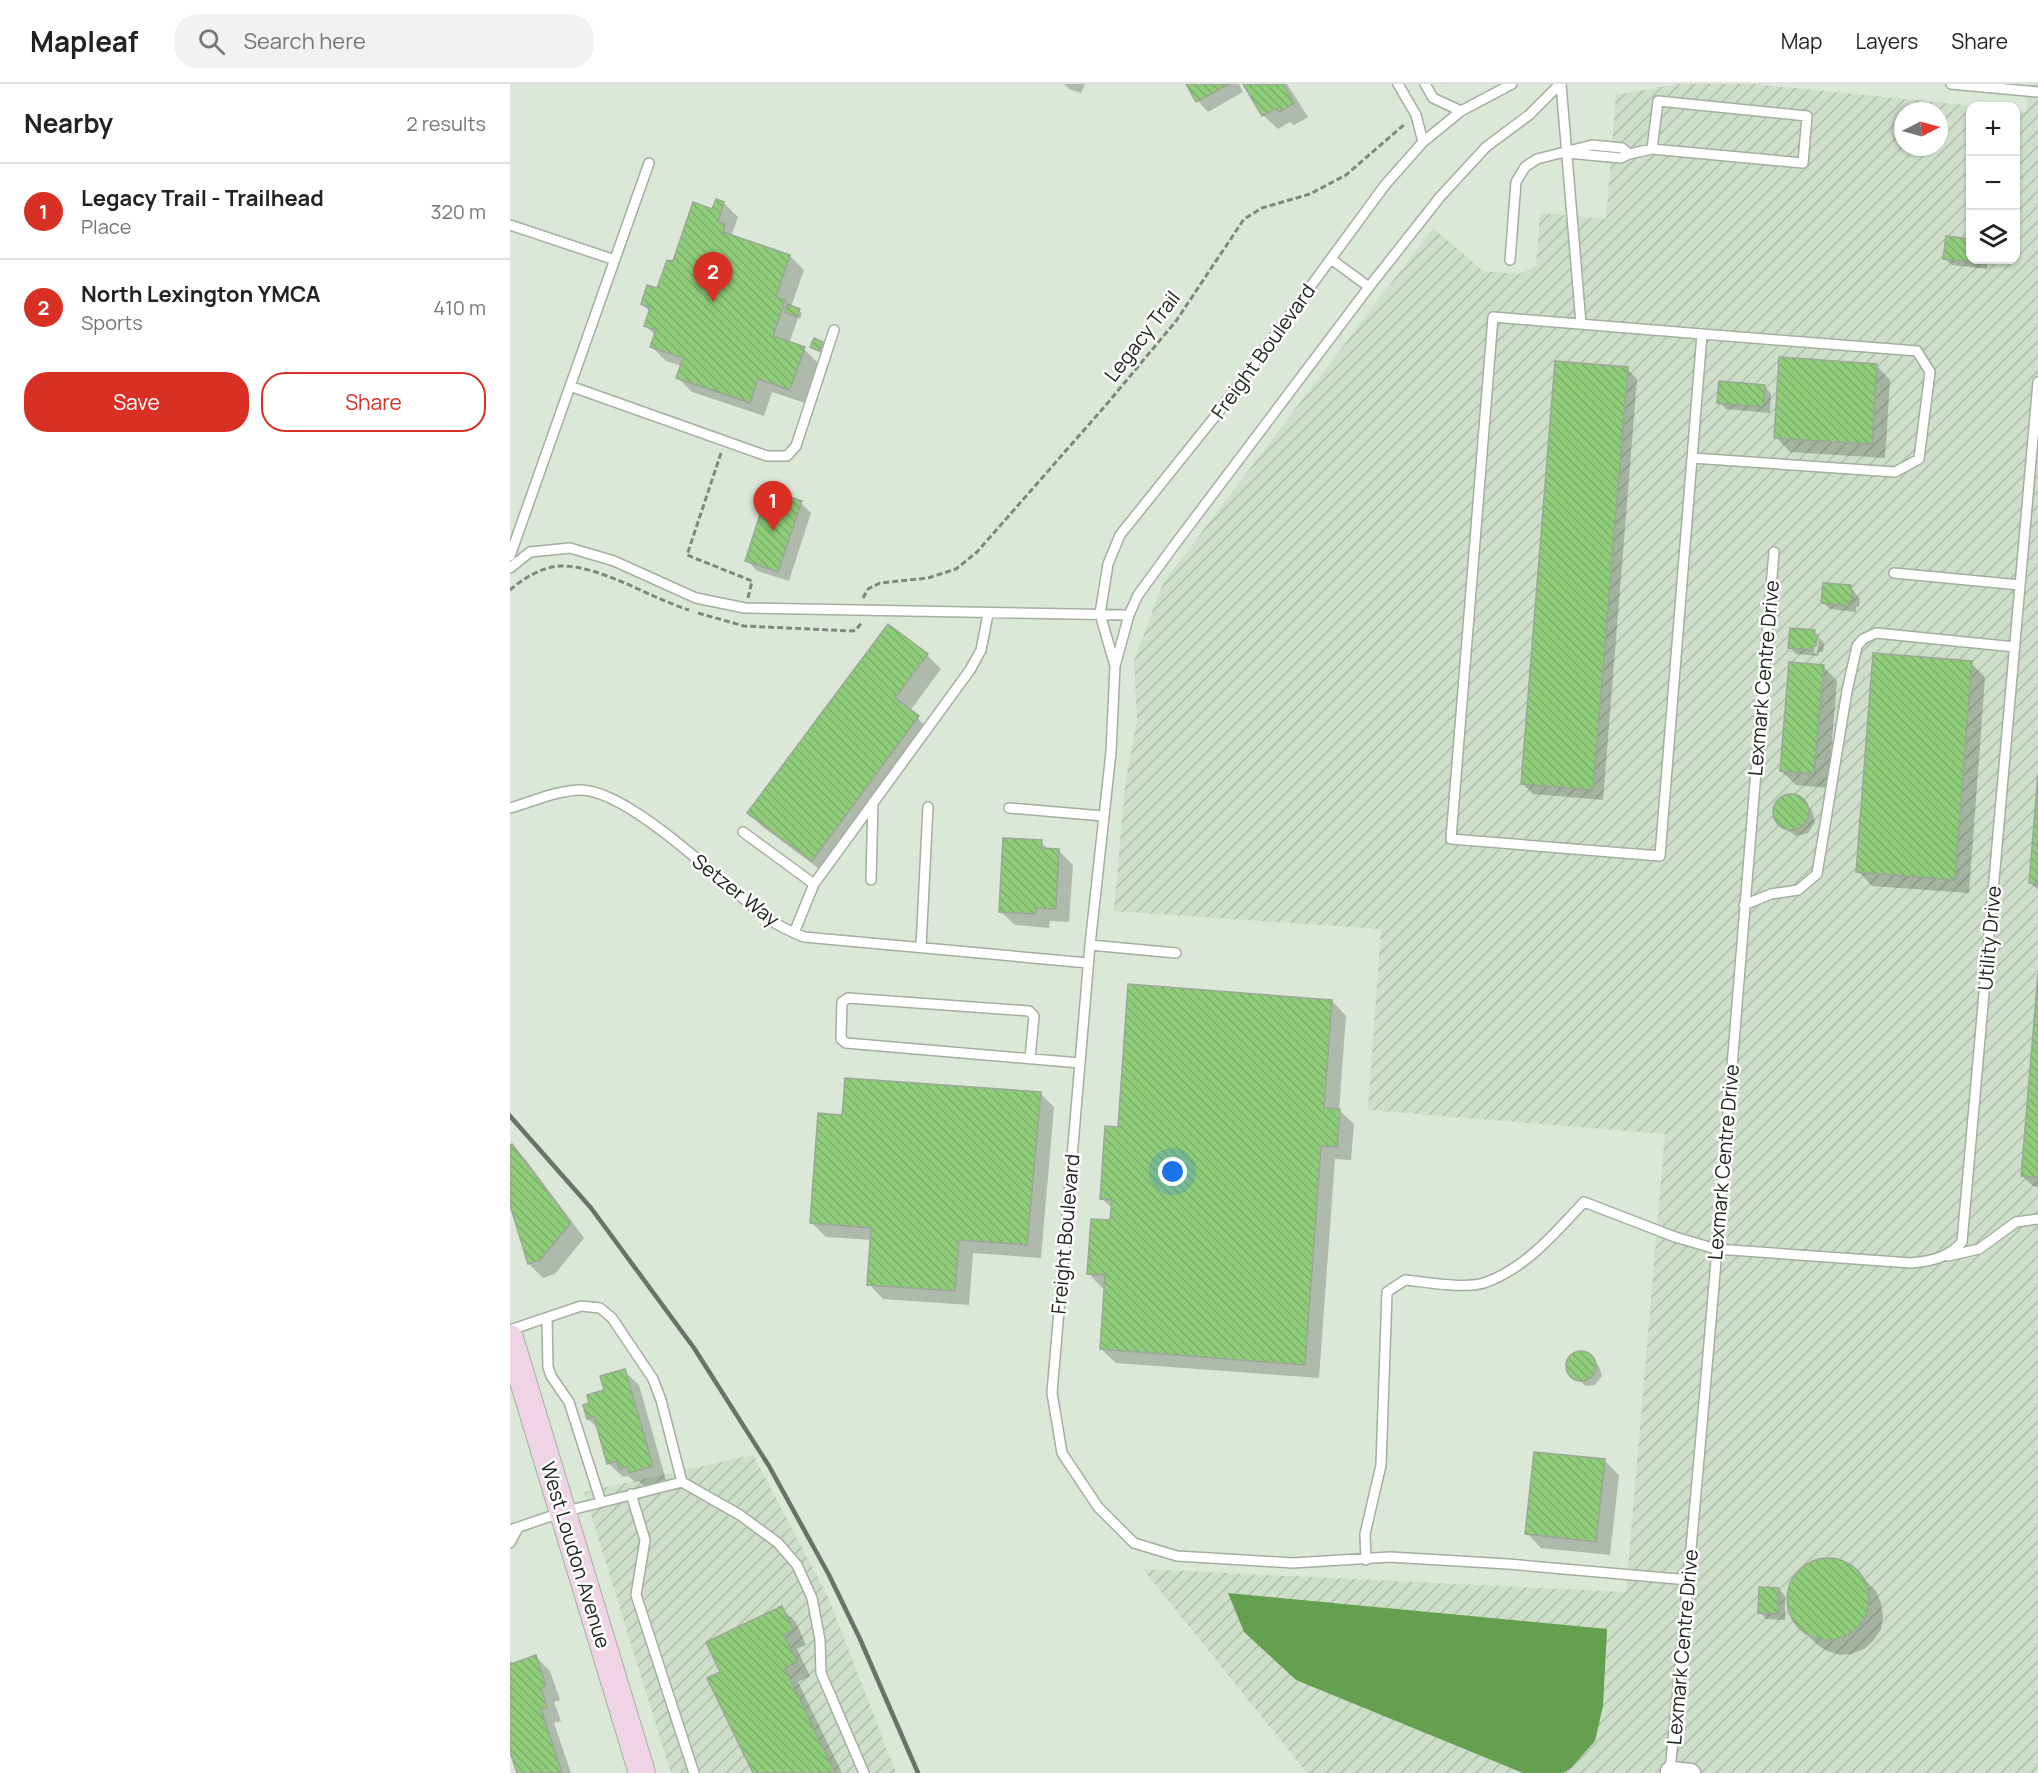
<!DOCTYPE html>
<html lang="en">
<head>
<meta charset="utf-8">
<style>
	body { margin:0; font-family:Manrope,sans-serif; background:#f2f2f2; color:#222 }
	.controls { position:absolute; right:18px; top:18px; display:grid; overflow:hidden; border-radius:12px; box-shadow:0 2px 4px #0004 }
	.controls button { width:54px; height:54px; display:grid; place-items:center; padding:0; border:0; border-bottom:2px solid #e0e0e0; background:#fff; color:#222; font:30px sans-serif }
	.compass { position:absolute; left:1384px; top:18px; width:54px; height:54px; border-radius:50%; background:#fff; box-shadow:0 2px 4px #0004; rotate:84deg }
	.you { position:absolute; left:663px; top:1088px; width:21px; height:21px; margin:-15px; border:4px solid #fff; border-radius:50%; background:#1a73e8; box-shadow:0 0 0 9px #1a73e833 }
	.badge { display:grid; place-items:center; width:39px; height:39px; border-radius:50%; background:#d93025; color:#fff; font-size:20px; font-weight:700 }
	.pin { position:absolute; translate:-50% -50px; filter:drop-shadow(0 2px 3px #0008) }
	.pin::after { content:''; position:absolute; top:32px; width:21px; height:18px; background:inherit; clip-path:polygon(0 0,100% 0,50% 100%) }
	.list { margin:0; padding:0; list-style:none }
	h2 { display:flex; justify-content:space-between; align-items:center; height:78px; margin:0; padding:0 24px; font-size:26px }
	h2 small { font-size:20px; font-weight:400; color:#767676 }
	.list li { display:grid; grid-template-columns:39px 1fr auto; gap:18px; align-items:center; box-sizing:border-box; height:96px; padding:0 24px; border-top:2px solid #e0e0e0 }
	.list b { display:block; font-size:22px; white-space:nowrap }
	.list p { margin:0; font-size:20px; white-space:nowrap; color:#767676 }
	.list em { font-size:20px; font-style:normal; color:#767676 }
	.actions { display:flex; gap:12px; padding:18px 24px }
	.actions a { flex:1; padding:14px 0; border:2px solid #d93025; border-radius:24px; text-align:center; font-size:21px; color:#d93025 }
	.actions .main { background:#d93025; color:#fff }
	.icon { flex:none; width:33px; height:33px; fill:none; stroke:currentColor; stroke-width:2; stroke-linecap:round; stroke-linejoin:round }
	.map { position:relative; flex:none; width:1528px; height:1689px; overflow:hidden }
	header { display:flex; align-items:center; gap:36px; box-sizing:border-box; height:84px; padding:0 30px; background:#fff; border-bottom:2px solid #e0e0e0 }
	header strong { font-size:28px }
	nav { display:flex; gap:33px; margin-inline-start:auto; font-size:21px }
	.search { width:420px; height:54px; background:#f2f2f2; display:flex; align-items:center; gap:15px; box-sizing:border-box; padding:0 21px; border-radius:24px; color:#767676; font-size:22px }
	main { display:flex }
	aside { flex:1; background:#fff }
	.map>svg:first-child { display:block }
	.industrial { fill:url(#industrial-furrows); fill-rule:evenodd }
	.water { fill:#64a050 }
	.shadow { fill:#0003; fill-rule:evenodd }
	.building { fill:url(#building-back-hatch); stroke:#9ba797; stroke-width:1.5 }
	.lines { fill:none; stroke-linecap:round; stroke-linejoin:round }
	.lane-casing { stroke:#a3af9f; stroke-width:12 }
	.street-casing { stroke:#a3af9f; stroke-width:21 }
	.secondary-casing { stroke:#a3af9f; stroke-width:28 }
	.path { stroke:#7f887d; stroke-width:3; stroke-dasharray:6 3; stroke-linecap:butt }
	.lane { stroke:#fff; stroke-width:9 }
	.street { stroke:#fff; stroke-width:18 }
	.secondary { stroke:#efd4e5; stroke-width:26 }
	.rail { stroke:#6b7369; stroke-width:4.5 }
	.labels { text-anchor:middle; dominant-baseline:central; stroke-width:5; stroke-linejoin:round; paint-order:stroke }
	.street-label { font-size:20px; fill:#20251f; stroke:#fff }
</style>
</head>
<body>
<header>
<strong>Mapleaf</strong>
<div class="search"><svg class="icon" aria-label="search" viewBox="0 0 24 24"><circle cx="10" cy="10" r="6"/><path d="M15 15l6 6"/></svg>Search here</div>
<nav><a>Map</a><a>Layers</a><a>Share</a></nav>
</header>
<main>
<aside>
<h2>Nearby<small>2 results</small></h2>
<ul class="list">
<li><span class="badge">1</span><div><b>Legacy Trail - Trailhead</b><p>Place</p></div><em>320 m</em></li>
<li><span class="badge">2</span><div><b>North Lexington YMCA</b><p>Sports</p></div><em>410 m</em></li>
</ul>
<div class="actions"><a class="main">Save</a><a>Share</a></div>
</aside>
<div class="map">
<svg width="1528" height="1689" viewBox="0 0 1528 1689">
	<defs>
		<pattern id="industrial-furrows" width="10" height="10" patternUnits="userSpaceOnUse" patternTransform="scale(1.5)"><rect width="10" height="10" fill="#cddfc8"/><path d="M-1 1l2-2M0 10L10 0M9 11l2-2" fill="none" stroke="#b0bfab"/></pattern>
		<pattern id="building-back-hatch" width="6" height="6" patternUnits="userSpaceOnUse" patternTransform="scale(1.5)"><rect width="6" height="6" fill="#90cd7b"/><path d="M-1 5l2 2M0 0l6 6M5-1l2 2" fill="none" stroke="#7cb06a"/></pattern>
	</defs>
	<rect width="100%" height="100%" fill="#dbe8d7"/>
	<path class="industrial" d="M1168,0H1243L1465,22H1460V176H1506V27L1516,28L1519,0H1528V1689H797L633,1485L1116,1508L1155,1050L858,1026L871,845L604,827L615,702L627,635L624,577L653,499L923,144L973,187L1009,190L1026,182L1030,129L1096,135L1106,11ZM1393,27H1429V63H1393Z
		M243,1371L319,1515L386,1689H161L74,1408Z"/>
	<path class="water" d="M718,1509L1097,1545L1093,1622L1085,1657L1061,1684L1053,1689H1013L786,1596L734,1548Z"/>
	<path class="shadow" d="M554,0H575L571,9L559,5Z
		M678,0H729L733,8L698,28L688,17Z
		M734,0H777L798,33L784,41L780,38L768,45L753,31Z
		M214,119L228,133L222,150L226,154L280,172L294,186L281,223L292,229L290,235L288,234L279,260L294,265L308,279L295,319L262,308L254,332L182,308L168,294L172,282L156,277L142,263L146,252L136,242L140,228L132,220L148,206L164,179L203,127Z
		M1437,154L1460,156V176H1478L1477,185L1442,181L1435,175Z
		M312,259L315,262L312,269L302,263Z
		M1366,281L1380,296L1375,374L1280,368L1266,353Z
		M1117,285L1127,295L1093,716L1023,710L1012,699Z
		M1255,303L1261,310L1260,329L1216,325L1209,318Z
		M291,419L301,429L279,497L247,487L237,476Z
		M1340,503L1350,515L1349,523H1346V528L1320,525L1313,518Z
		M1304,548L1314,559L1313,568H1309L1308,572L1286,570L1279,563ZM1306,551L1309,554L1307,570H1304Z
		M417,571L431,585L400,627L422,648L316,790L253,743L239,729Z
		M1461,579L1475,593L1459,809L1362,802L1348,787Z
		M1313,582L1327,597L1318,704L1286,701L1271,687Z
		M1528,707V806L1520,798Z
		M1283,711L1302,726L1305,738L1298,749L1286,752L1267,738L1264,725L1271,714Z
		M531,758L539,766L549,767L563,781L559,838L540,837L539,844L505,841L490,827Z
		M1528,908V1103L1523,1102L1512,1092Z
		M822,917L836,932L829,1026L844,1040L841,1076L825,1075L809,1294L606,1279L591,1265L596,1204H592L578,1189L602,1138L603,1125L591,1114L609,1044Z
		M530,1009L544,1023L531,1174L463,1169L459,1221L373,1215L359,1200L362,1156L316,1153L302,1139L334,1033Z
		M0,1062H2L16,1076L74,1154L45,1190L33,1194L19,1180L0,1116Z
		M1068,1269H1075L1089,1282L1092,1292L1085,1301L1076,1302L1060,1289L1058,1280L1063,1272Z
		M114,1287L129,1301L156,1396L134,1402L129,1397L125,1398L118,1392L113,1393L98,1379L89,1345L78,1335L81,1320Z
		M1095,1377L1109,1391L1100,1471L1031,1464L1017,1449Z
		M1315,1475L1328,1477L1341,1482L1366,1507L1371,1519L1373,1532L1371,1545L1364,1556L1354,1565L1342,1570L1330,1571L1317,1567L1306,1560L1283,1535L1279,1523V1510L1283,1497L1291,1486L1302,1479Z
		M1269,1505L1275,1512V1536L1256,1535L1250,1528Z
		M271,1524L286,1538L296,1561L287,1565L300,1592L288,1598L332,1689H245L212,1589Z
		M26,1573L40,1587L50,1616L44,1618L51,1637L44,1639L61,1689H9L0,1663V1577L4,1581Z"/>
	<path class="building" d="M676,0H719L686,18Z
		M733,0H773L784,19L769,28L766,24L752,32Z
		M206,115L214,118L208,138L215,140L213,148L280,171L266,213L275,216L263,252L295,263L280,306L248,295L240,319L166,294L173,274L140,263L146,246L134,242L140,224L131,220L137,201L147,204L157,176L163,177L183,118L202,125Z
		M1436,152L1460,155V176H1471V179L1433,175Z
		M277,220L290,225L287,233L275,228Z
		M304,254L313,258L309,267L300,263Z
		M1269,273L1367,280L1362,360L1264,354Z
		M1045,277L1118,283L1083,706L1011,700Z
		M1209,297L1255,301L1253,323L1207,319Z
		M258,406L292,417L268,488L235,477Z
		M1313,499L1341,501V506L1343,507L1342,517H1340L1339,522L1311,519Z
		M378,540L418,570L385,614L409,632L302,777L237,729Z
		M1280,544L1305,546L1304,551H1308L1306,562H1302V566L1278,564Z
		M1363,569L1462,577L1445,796L1346,788Z
		M1279,578L1314,581L1304,690L1270,687Z
		M1528,690V800L1519,799Z
		M1263 728a18 18 0 1 1 36 0a18 18 0 1 1-36 0Z
		M493,754L532,756L531,764L549,765L546,825L526,824V830L489,828Z
		M1528,890V1094L1511,1092Z
		M618,900L822,916L814,1024L830,1025L827,1063L811,1062L795,1281L590,1265L595,1191L577,1190L581,1135L600,1136L602,1116L590,1115L595,1042L608,1043Z
		M335,994L531,1008L517,1161L449,1156L445,1207L357,1201L361,1144L300,1139L308,1029L332,1031Z
		M2,1060L61,1139L30,1176L18,1180L0,1121V1061Z
		M1056 1282a15 15 0 1 1 30 0a15 15 0 1 1-30 0Z
		M115,1285L143,1382L119,1389L117,1382L109,1385L107,1377L97,1380L84,1333L77,1335L73,1321L79,1319L77,1311L94,1306L90,1292Z
		M1024,1368L1095,1375L1086,1458L1015,1450Z
		M1277 1515a41 41 0 1 1 82 0a41 41 0 1 1-82 0Z
		M1249,1503L1269,1504L1268,1530L1248,1529Z
		M272,1522L283,1546L274,1551L287,1578L275,1584L325,1689H243L197,1594L210,1588L196,1558Z
		M26,1571L36,1602L31,1604L37,1623L31,1625L52,1689H7L0,1668V1578L1,1580Z"/>
	<g class="lines">
		<g class="lane-casing">
			<path id="lane" d="M888,0L906,31L913,58
				M915,0L923,14L951,27
				M1050,0L1019,31L976,63L930,113L859,203L666,459L628,511L619,531L605,582L601,668L580,861L542,1309L552,1369L588,1423L624,1459L667,1472L783,1479L880,1473L998,1480L1179,1496
				M1051,0L1071,240
				M1441,0L1528,8
				M1119,70L1142,65L1293,79L1297,32L1148,17L1142,65
				M0,141L105,176
				M821,175L859,203
				M1000,176L1006,98L1015,83L1027,75L1082,61L1112,64L1119,70L1111,74L1057,69
				M983,233L1192,250L1150,772L941,755Z
				M60,302L257,372H277L286,362L324,246
				M1182,374L1385,388L1409,375L1420,288L1407,267L1192,250
				M0,472L139,79
				M0,484L20,468L60,464L104,477L186,514L235,524L619,531
				M1384,489L1510,501
				M605,582L590,530L598,480L610,451L707,330L875,101L913,58L951,27L1002,0
				M0,724C22,718 47,706 71,706C121,707 215,802 257,834C268,842 282,848 294,853L578,879
				M499,724L593,732
				M233,748L304,800
				M361,796L363,718
				M1234,821L1261,810L1288,806L1307,790L1337,607L1347,562L1353,555L1366,549L1505,563
				M284,849L304,800L460,586L471,566L478,530
				M580,861L666,869
				M411,863L418,723
				M520,975L524,932L519,927L338,914L332,918L331,955L336,959L570,979
				M1438,1172L1469,1165L1506,1138L1528,1135
				M37,1234L38,1283L41,1292L59,1318L91,1418
				M0,1246L71,1222L90,1224L102,1234L143,1295L151,1316L172,1398
				M121,1410L135,1456L126,1511L184,1689
				M0,1446L53,1428L172,1398L230,1431L268,1459L287,1481L302,1514L310,1556L311,1589L354,1689
				M0,1459L8,1444
				M856,1476L855,1450L871,1381L877,1208L895,1196C917,1198 953,1205 974,1199C1015,1185 1045,1149 1074,1118L1165,1153L1206,1165L1401,1179C1421,1177 1438,1174 1452,1158L1528,298
				M1160,1687C1200,1281 1230,874 1264,468"/>
		</g>
		<g class="street-casing">
			<path id="street" d="M1160,1689V1687L1181,1689"/>
		</g>
		<g class="secondary-casing">
			<path id="secondary" d="M0,1254L132,1689"/>
		</g>
		<path class="path" d="M211,369L177,471L242,497L238,514
			M0,506C14,494 32,483 50,482C90,481 140,514 179,526
			M353,514L358,505L370,499L418,494L446,485L467,468L596,321L666,237L734,135L752,124L800,110L836,91L896,39
			M188,529L234,542L342,547L346,546L352,538"/>
		<use href="#lane" class="lane"/>
		<use href="#street" class="street"/>
		<use href="#secondary" class="secondary"/>
		<path class="rail" d="M0,1032L81,1124L184,1264L259,1382L319,1491L350,1555L408,1689"/>
	</g>
	<g class="labels">
		<g class="street-label">
			<text transform="translate(632 252) rotate(-52)">Legacy Trail</text>
			<text transform="translate(753 267) rotate(-54)">Freight Boulevard</text>
			<text transform="translate(1253 594) rotate(-85)">Lexmark Centre Drive</text>
			<text transform="translate(226 806) rotate(38)">Setzer Way</text>
			<text transform="translate(1479 854) rotate(-85)">Utility Drive</text>
			<text transform="translate(1213 1078) rotate(-85)">Lexmark Centre Drive</text>
			<text transform="translate(555 1150) rotate(-85)">Freight Boulevard</text>
			<text transform="translate(66 1471) rotate(73)">West Loudon Avenue</text>
			<text transform="translate(1172 1563) rotate(-85)">Lexmark Centre Drive</text>
		</g>
	</g>
</svg>
<div class="controls">
<button>+</button>
<button>−</button>
<button><svg class="icon" aria-label="layers" viewBox="0 0 24 24"><path d="M12 4l9 5-9 5-9-5zM3 14l9 5 9-5"/></svg></button>
</div>
<svg class="compass" viewBox="-18 -18 36 36"><path d="M0-13l5 13h-10z" fill="#e53935"/><path d="M0 13l5-13h-10z" fill="#767676"/></svg>
<div class="you"></div>
<div class="pin badge" style="left:263px;top:447px">1</div>
<div class="pin badge" style="left:203px;top:218px">2</div>
</div>
</main>
</body>
</html>
